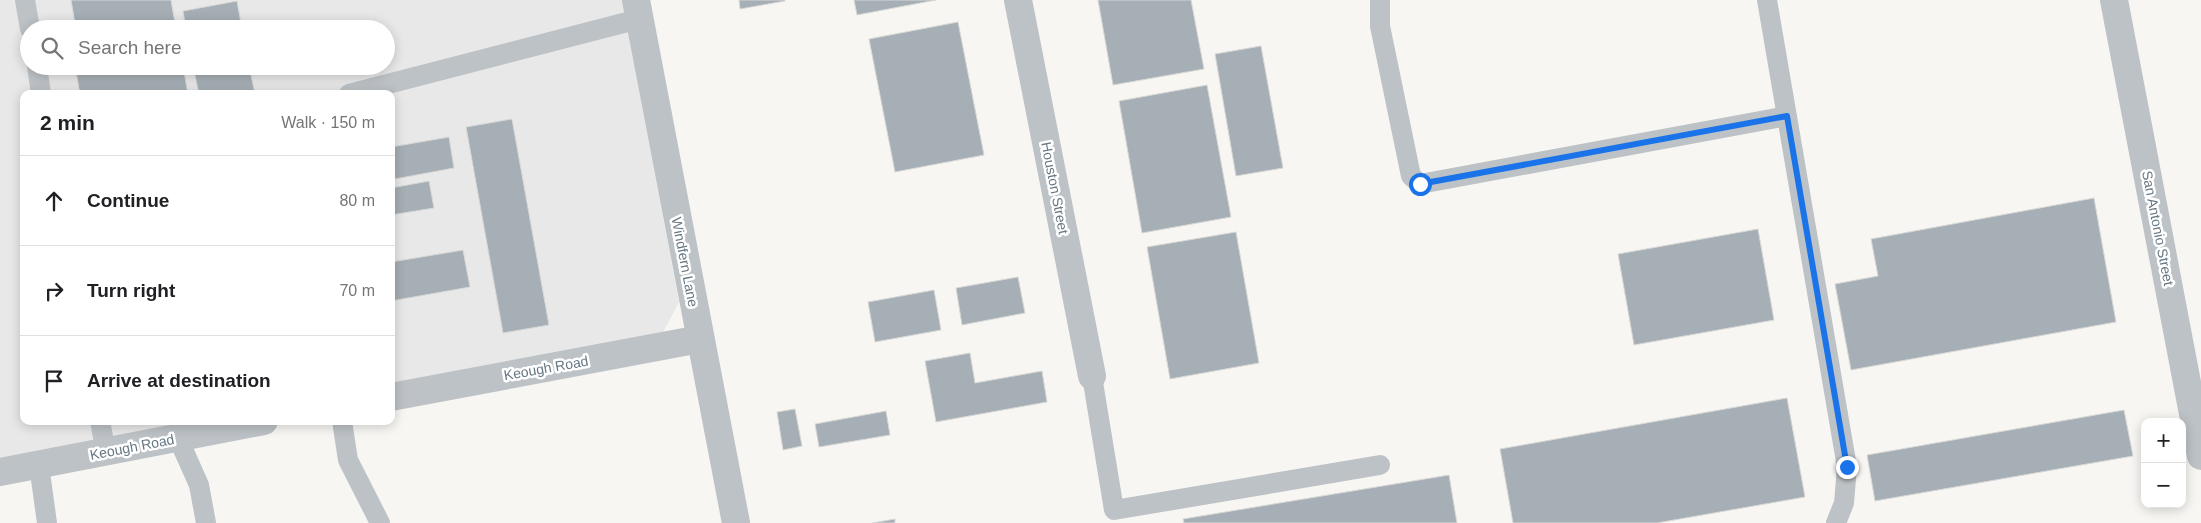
<!DOCTYPE html>
<html lang="en">
<head>
<meta charset="utf-8">
<style>
	body { margin:0; font-family:Helvetica,sans-serif; background:#f2f2f2; color:#202124 }
	.controls { position:absolute; right:15px; bottom:15px; display:grid; overflow:hidden; border-radius:10px; box-shadow:0 2px 12px #0003 }
	.controls button { width:45px; height:45px; display:grid; place-items:center; padding:0; border:0; border-bottom:1px solid #e0e0e0; background:#fff; color:#202124; font:25px sans-serif }
	.stop { position:absolute; width:15px; height:15px; margin:-11px; border:4px solid #1a73e8; border-radius:50%; background:#fff }
	.stop.end { background:#1a73e8; border-color:#fff; box-shadow:0 1px 5px #0008 }
	.list { margin:0; padding:0; list-style:none }
	h2 { display:flex; justify-content:space-between; align-items:center; height:65px; margin:0; padding:0 20px; font-size:21px }
	h2 small { font-size:16px; font-weight:400; color:#757577 }
	.list li { display:grid; grid-template-columns:32px 1fr auto; gap:15px; align-items:center; box-sizing:border-box; height:90px; padding:0 20px; border-top:1px solid #e0e0e0 }
	.list b { display:block; font-size:19px; white-space:nowrap }
	.list em { font-size:16px; font-style:normal; color:#757577 }
	.icon { flex:none; width:28px; height:28px; fill:none; stroke:currentColor; stroke-width:2; stroke-linecap:round; stroke-linejoin:round }
	.map { position:relative; flex:none; width:2201px; height:523px; overflow:hidden }
	.search { position:absolute; background:#fff; box-shadow:0 2px 12px #0003; left:20px; top:20px; width:375px; height:55px; display:flex; align-items:center; gap:12px; box-sizing:border-box; padding:0 18px; border-radius:28px; color:#757577; font-size:19px }
	.panel { position:absolute; background:#fff; box-shadow:0 2px 12px #0003; left:20px; top:90px; width:375px; height:335px; border-radius:10px }
	.map>svg:first-child { display:block }
	.built { fill:#e7e8e7; fill-rule:evenodd }
	.building { fill:#a6afb5; stroke:#d8d8d6 }
	.lines { fill:none; stroke-linecap:round; stroke-linejoin:round }
	.service { stroke:#bdc2c6; stroke-width:20 }
	.minor { stroke:#bdc2c6; stroke-width:28 }
	.tertiary { stroke:#bdc2c6; stroke-width:28 }
	.route { stroke:#1a73e8; stroke-width:6 }
	.labels { text-anchor:middle; dominant-baseline:central; stroke-width:5; stroke-linejoin:round; paint-order:stroke }
	.street-label { font-size:14px; fill:#667784; stroke:#fff }
</style>
</head>
<body>
<div class="map">
<svg width="2201" height="523" viewBox="0 0 2201 523">
	<rect width="100%" height="100%" fill="#f7f6f3"/>
	<path class="built" d="M0,0H622L679,302L660,338L391,387V94H24V421H203L0,458ZM29,29H386V66H29Z"/>
	<path class="building" d="M71,0H171L176,29H76Z
		M739,0H785V1L740,9Z
		M854,0H936L857,15Z
		M1098,0H1191L1204,69L1113,85Z
		M237,1L242,29H186L183,11Z
		M958,22L984,155L895,172L869,39Z
		M1261,46L1283,168L1236,176L1215,54Z
		M75,66H183L188,94H80Z
		M193,66H249L255,94H199Z
		M1207,85L1231,217L1142,233L1119,101Z
		M512,119L549,325L503,333L466,127Z
		M449,137L454,168L395,179L391,147Z
		M429,181L434,208L391,215V188Z
		M2094,198L2116,322L1851,370L1835,284L1878,276L1871,239Z
		M1758,229L1774,320L1634,345L1618,254Z
		M1236,232L1259,363L1170,379L1147,247Z
		M463,250L470,287L391,301V262Z
		M1018,277L1025,313L962,325L956,288Z
		M934,290L941,330L875,342L868,302Z
		M970,353L975,383L1042,371L1047,402L936,422L925,361Z
		M1787,398L1805,497L1657,523H1513L1500,449Z
		M795,409L802,446L783,450L777,412Z
		M2124,410L2133,456L1875,501L1867,455Z
		M886,411L890,435L819,447L815,424Z
		M1449,475L1457,523H1184L1183,519Z
		M895,519V523H872Z"/>
	<g class="lines">
		<path class="service" d="M25,0L30,29
			M1380,0V26L1411,176L1420,184L1787,116
			M1767,0L1847,467L1844,503L1836,523
			M37,66L41,94
			M349,94L639,19
			M1092,376L1114,510L1380,465
			M100,421L106,452
			M342,421L348,460L380,523
			M178,438L199,485L206,523
			M39,465L47,523"/>
		<path class="minor" d="M1018,0L1092,376
			M2114,0L2201,456
			M391,397L700,339
			M0,472L264,421"/>
		<path class="tertiary" d="M636,0L736,523"/>
	</g>
	<g class="lines">
		<path class="route" d="M1420,184L1787,116L1847,467"/>
	</g>
	<g class="labels">
		<g class="street-label">
			<text transform="translate(1055 188) rotate(79)">Houston Street</text>
			<text transform="translate(2158 228) rotate(79)">San Antonio Street</text>
			<text transform="translate(685 262) rotate(79)">Windfern Lane</text>
			<text transform="translate(546 368) rotate(-10)">Keough Road</text>
			<text transform="translate(132 447) rotate(-11)">Keough Road</text>
		</g>
	</g>
</svg>
<div class="controls">
<button>+</button>
<button>−</button>
</div>
<div class="stop" style="left:1420px;top:184px"></div>
<div class="stop end" style="left:1847px;top:467px"></div>
<div class="search"><svg class="icon" aria-label="search" viewBox="0 0 24 24"><circle cx="10" cy="10" r="6"/><path d="M15 15l6 6"/></svg>Search here</div>
<section class="panel">
<h2>2 min<small>Walk · 150 m</small></h2>
<ul class="list">
<li><svg class="icon" aria-label="ahead" viewBox="0 0 24 24"><path d="M12 20V5M6 11l6-6 6 6"/></svg><div><b>Continue</b></div><em>80 m</em></li>
<li><svg class="icon" aria-label="right" viewBox="0 0 24 24"><path d="M7 20v-9h11M14 6l5 5-5 5"/></svg><div><b>Turn right</b></div><em>70 m</em></li>
<li><svg class="icon" aria-label="arrive" viewBox="0 0 24 24"><path d="M6 21V4h12l-3 4 3 4H6"/></svg><div><b>Arrive at destination</b></div></li>
</ul>
</section>
</div>
</body>
</html>
